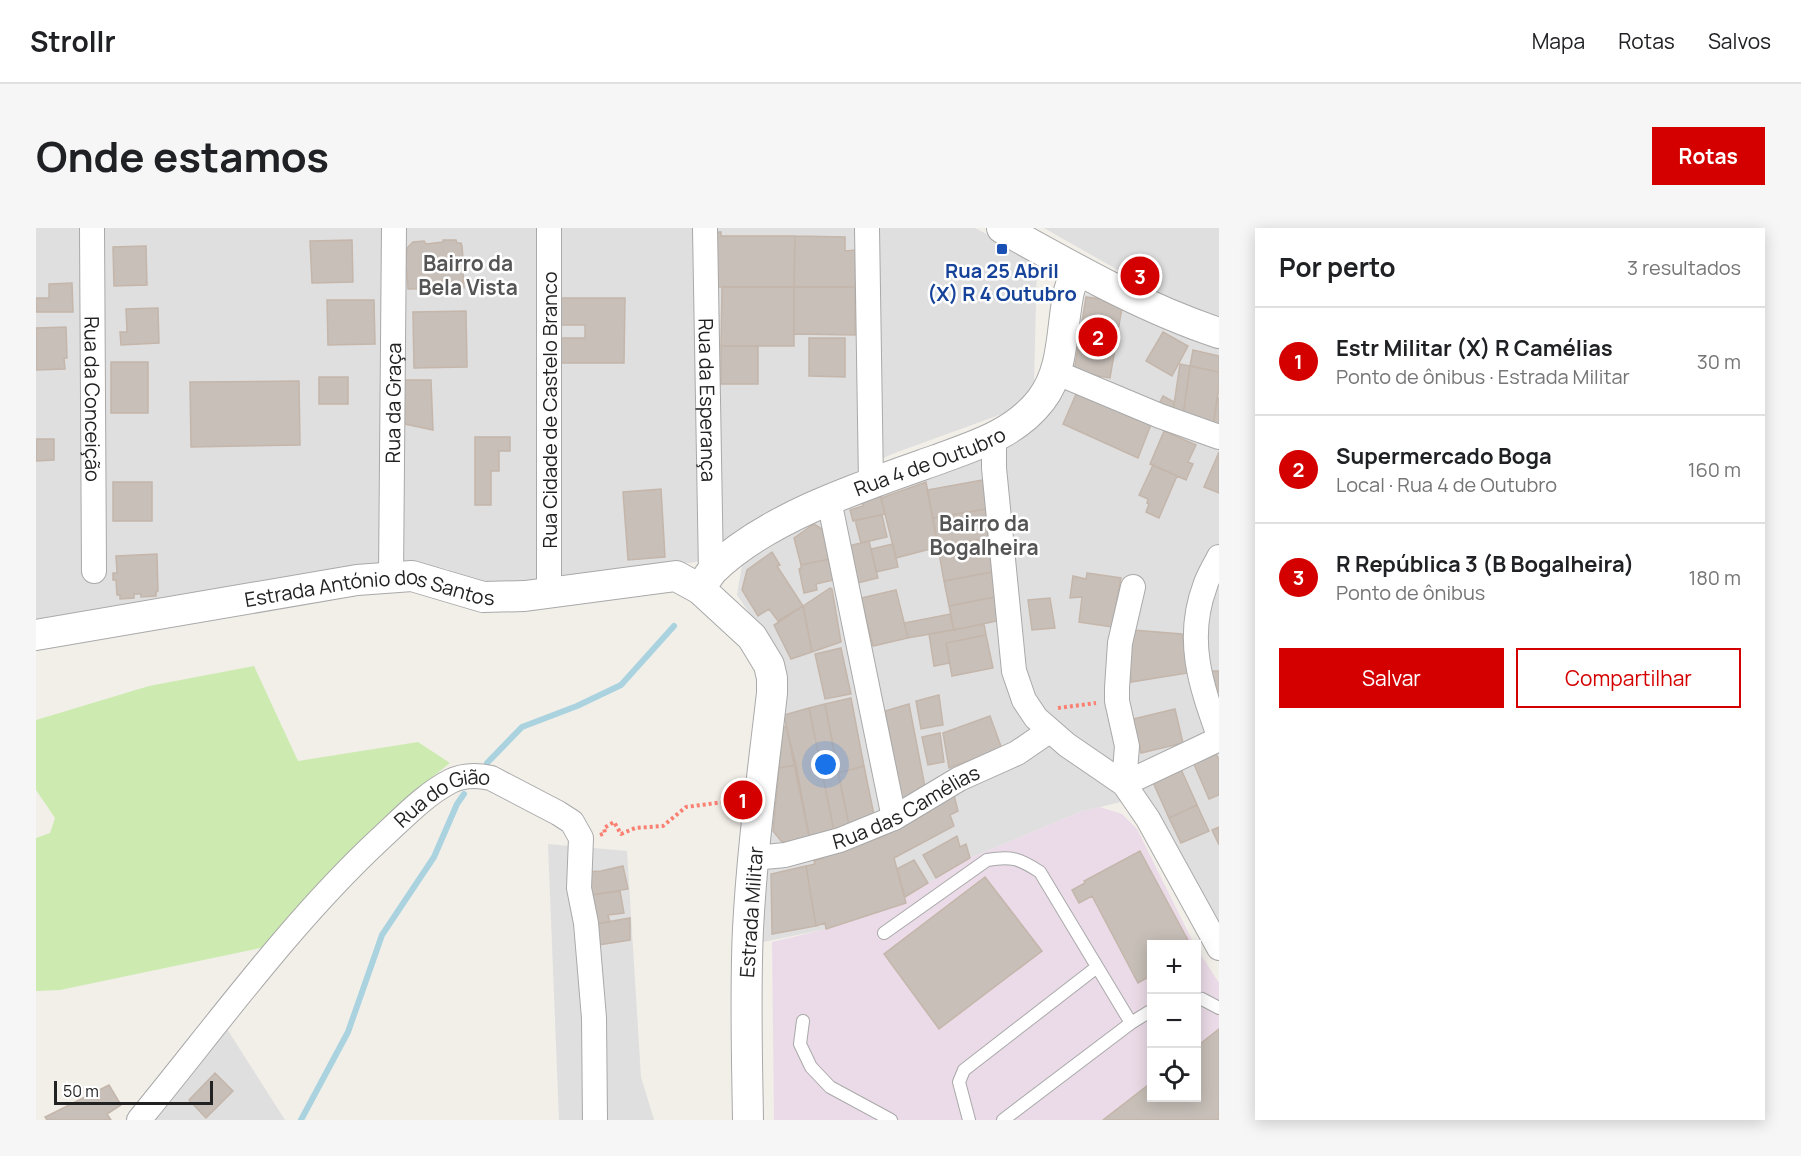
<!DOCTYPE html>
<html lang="pt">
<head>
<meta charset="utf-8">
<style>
	body { margin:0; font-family:Manrope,sans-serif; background:#f6f6f6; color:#202124 }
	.controls { position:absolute; right:18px; bottom:18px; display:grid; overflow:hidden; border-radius:0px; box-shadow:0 3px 15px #0003 }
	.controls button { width:54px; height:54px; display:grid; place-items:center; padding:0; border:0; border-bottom:2px solid #e0e0e0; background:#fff; color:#202124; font:30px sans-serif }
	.scale { position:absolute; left:18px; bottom:15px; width:159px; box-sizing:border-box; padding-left:6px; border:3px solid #222; border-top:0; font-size:16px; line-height:21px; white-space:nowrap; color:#222; -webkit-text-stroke:4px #fff; paint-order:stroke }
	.you { position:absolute; left:790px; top:537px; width:21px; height:21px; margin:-15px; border:4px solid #fff; border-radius:50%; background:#1a73e8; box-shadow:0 0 0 9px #1a73e833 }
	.badge { display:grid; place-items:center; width:39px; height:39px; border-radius:50%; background:#d40000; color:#fff; font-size:20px; font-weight:700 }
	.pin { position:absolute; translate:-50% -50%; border:3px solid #fff; box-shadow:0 2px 6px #0006 }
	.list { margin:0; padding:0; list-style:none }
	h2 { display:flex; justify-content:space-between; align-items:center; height:78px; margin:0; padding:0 24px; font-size:26px }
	h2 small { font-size:20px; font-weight:400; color:#757577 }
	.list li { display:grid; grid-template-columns:39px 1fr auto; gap:18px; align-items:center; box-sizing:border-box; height:108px; padding:0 24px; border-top:2px solid #e0e0e0 }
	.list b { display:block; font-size:22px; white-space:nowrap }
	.list p { margin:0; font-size:20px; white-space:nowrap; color:#757577 }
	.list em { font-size:20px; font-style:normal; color:#757577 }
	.actions { display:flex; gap:12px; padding:18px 24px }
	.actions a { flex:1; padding:14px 0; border:2px solid #d40000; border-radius:0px; text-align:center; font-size:21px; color:#d40000 }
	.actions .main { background:#d40000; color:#fff }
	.icon { flex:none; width:33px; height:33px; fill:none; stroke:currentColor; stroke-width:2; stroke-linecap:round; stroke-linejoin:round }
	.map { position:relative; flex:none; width:1183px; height:892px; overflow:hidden; border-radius:0px }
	header { display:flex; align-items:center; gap:36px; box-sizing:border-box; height:84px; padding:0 30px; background:#fff; border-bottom:2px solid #e0e0e0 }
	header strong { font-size:28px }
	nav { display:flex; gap:33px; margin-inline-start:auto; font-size:21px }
	.intro { display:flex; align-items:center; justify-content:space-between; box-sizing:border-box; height:144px; padding:0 36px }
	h1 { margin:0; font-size:42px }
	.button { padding:15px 27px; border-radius:0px; background:#d40000; color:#fff; font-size:21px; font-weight:700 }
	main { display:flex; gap:36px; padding:0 36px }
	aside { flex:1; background:#fff; border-radius:0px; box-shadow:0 3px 15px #0003 }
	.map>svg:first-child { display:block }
	.residential { fill:#e0dfdf }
	.industrial { fill:#ebdbe8 }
	.grass { fill:#cdebb0 }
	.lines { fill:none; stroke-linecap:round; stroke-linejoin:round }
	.stream { stroke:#aad3df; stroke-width:6 }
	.building { fill:#c7bfb8; stroke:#c4b6ab; stroke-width:1.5 }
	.service-casing { stroke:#a9a9a9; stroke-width:14 }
	.minor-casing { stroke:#a9a9a9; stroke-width:26 }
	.tertiary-casing { stroke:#a9a9a9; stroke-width:32 }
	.path { stroke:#fa8072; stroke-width:4; stroke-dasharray:3 3; stroke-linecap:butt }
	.service { stroke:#fff; stroke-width:12 }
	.minor { stroke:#fff; stroke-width:24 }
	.tertiary { stroke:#fff; stroke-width:30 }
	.transit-dot { fill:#1a4fb4; stroke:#fff; stroke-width:2 }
	.labels { text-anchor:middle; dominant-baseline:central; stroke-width:5; stroke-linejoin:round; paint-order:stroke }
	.transit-label { font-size:20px; font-weight:bold; fill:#164399; stroke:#fff }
	.street-label { font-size:20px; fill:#222; stroke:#fff }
	.neighbourhood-label { font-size:21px; font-weight:bold; fill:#555; stroke:#fff }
</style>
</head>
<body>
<header>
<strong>Strollr</strong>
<nav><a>Mapa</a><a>Rotas</a><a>Salvos</a></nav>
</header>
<div class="intro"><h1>Onde estamos</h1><a class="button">Rotas</a></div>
<main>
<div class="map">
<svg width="1183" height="892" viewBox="0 0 1183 892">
	<rect width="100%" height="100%" fill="#f2efe9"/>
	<path class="residential" d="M0,0H939L1001,32L998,155L977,182L856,226L819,244L660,334L447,359L411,341L361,332L0,396Z
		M1008,0H1183V93L1138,74Z
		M1049,66L1085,72L1162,115L1183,121V699L1109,568L1044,584L934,630L869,669L870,675L790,701L723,715L726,404L701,367L706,337L780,291L973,216L1026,169L1036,143Z
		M512,616L591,623L605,849L618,892H523Z
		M179,782L249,892H93Z"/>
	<path class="industrial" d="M1064,579L1086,586L1101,601L1158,716H1116V870H1160L1161,721L1183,755V892H738L736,714L790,701L870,675L869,669L934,630L1044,584Z"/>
	<path class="grass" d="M218,438L262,533L382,514L414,535L369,571L313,628L288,649L272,675L229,719L24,762L0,763V610L14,605L19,590L0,562V492L113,458Z"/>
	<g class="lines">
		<path class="stream" d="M451,535L486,499L541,478L585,457L638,398
			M265,892L312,804L346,707L398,629L421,576L428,566"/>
	</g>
	<path class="building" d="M681,4H685V8H759L758,59H680Z
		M759,8L809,9V23L820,22L819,59H758Z
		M316,12L317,54L276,55L274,13Z
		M407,12H420L421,15H425L426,18L427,31H430V41L427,42L428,60L372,61L371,44L369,42L371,20L377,14L388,13L390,16L407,14Z
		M110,18L111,57L78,58L77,19Z
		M36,55L37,84H0V70H13V56Z
		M686,59H758V118H685Z
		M758,59H819V107L758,106Z
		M1050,69L1087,74L1074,150L1038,144Z
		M522,70H589L588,135H522L523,110H549V97H522Z
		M291,72H338L339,116L292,117Z
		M122,80L123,115L85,117L84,104H91L90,81Z
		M430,83L431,139L378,140L377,84Z
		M30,99L31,130H28L29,141L0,142V100Z
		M1127,104L1152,118L1136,148L1110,133Z
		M773,110H809V149L773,148Z
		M685,118H722V156H685Z
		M1157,122L1183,128V144L1154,138Z
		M75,134H112V185H75Z
		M1144,136L1154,138L1147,188L1137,183Z
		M1154,138L1183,144V159L1177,199L1147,188Z
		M283,149H312V176H283Z
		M367,152H395L397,202L368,196Z
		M263,153L264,217L155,219L154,154Z
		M1041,164L1116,194L1102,230L1027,196Z
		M1127,168L1138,174L1137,183L1122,178Z
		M1181,170H1183V199L1177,198Z
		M1128,203L1160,217L1152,234L1157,236L1150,252L1114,236Z
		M439,209H474V223H463V243H455V277H439Z
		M0,211H18V232L0,233Z
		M1183,224V265L1168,259Z
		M1117,237L1141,248L1123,290L1110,284L1113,276L1111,275L1112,271L1103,267Z
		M947,252L950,281L897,290L891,262Z
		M77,254H116V293H77Z
		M890,254L902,319L860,330L845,270Z
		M625,261L629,329L592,332L587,264Z
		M845,268L849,286L817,293L814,282L827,278L826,274Z
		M950,281L952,310L902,319L897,290Z
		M846,287L851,309L825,315L819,292Z
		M778,296L789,303L798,330L765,337L758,310Z
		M952,310L956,344L908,353L902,319Z
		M833,313L842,350L821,355L812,318Z
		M857,316L862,339L840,344L835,321Z
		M736,324L744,337L741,338L767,378L742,393L733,381L722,388L706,362L711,342Z
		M121,326L122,363L120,364V368L105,369V366H98V370L84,371V367H81L80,352H77V345H81L80,328Z
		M798,330L802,351L780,356L781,362L768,365L763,341L765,340V337Z
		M956,344L959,369L913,378L908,353Z
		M1051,345L1085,350L1076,399L1043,394L1046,369L1034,370L1037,348L1050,351Z
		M794,360L796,361L805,414L776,424L767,378Z
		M860,362L872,410L837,418L825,370Z
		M959,369L961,393L918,402L913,378Z
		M1014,370L1019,400L996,402L992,372Z
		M767,378L776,424L755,431L738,397Z
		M914,386L918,402L872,410L868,395Z
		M948,396L950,407L910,415L914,435L898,438L893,406Z
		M1097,402L1146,406L1152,445L1095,454V448H1092Z
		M950,407L957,440L916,448L910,415Z
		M805,420L815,466L789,471L779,426Z
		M1174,443H1183V464L1175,466Z
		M903,467L907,497L885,501L880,473Z
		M815,470L828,538L802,545L789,476Z
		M789,476L813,597L798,603L773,480Z
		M873,476L889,559L869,571L865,569L849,483Z
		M773,480L798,603L774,613L748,487Z
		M1139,481L1147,515L1105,525L1097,491Z
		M954,488L966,521L913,540L907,505Z
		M750,498L760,537L743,540L747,499Z
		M904,505L908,534L892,537L886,509Z
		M1179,525L1183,531V567L1173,571L1157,534Z
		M760,537L774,613L752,616L745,613L737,603L743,540Z
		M828,538L838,587L813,597L802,545Z
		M1144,539L1161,577L1133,590L1116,552Z
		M918,567L922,583L914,587L918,598L858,630L870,675L790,701L789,695L780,698L770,638L779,636L778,633L847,608Z
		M1161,577L1173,603L1145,615L1133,590Z
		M1183,599V617L1176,602Z
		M921,608L924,619L930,616L934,630L900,650L887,627Z
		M1104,623L1154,716H1116V747L1102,755L1056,668L1043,675L1036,662L1049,655L1048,653Z
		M878,632L892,655L869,669L861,641Z
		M587,638L592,661L556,667L549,644L565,643Z
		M770,638L780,698L736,706L735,646Z
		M949,649L1006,723L903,801L848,726Z
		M584,663L588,685L572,687L574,694L559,696L556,667Z
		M594,690V712L563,717L559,696Z
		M1183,801V892H1067L1116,854V870H1160V819Z
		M179,845L197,863L170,890L153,872Z
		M73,857L85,877L71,886L75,892H11L9,889Z"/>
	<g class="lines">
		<g class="service-casing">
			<path id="service" d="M848,705L951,632C975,628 983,630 1004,644L1095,795
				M1160,770L1166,771L1183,780
				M767,793L764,816L775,839L794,859L855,892
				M933,892L923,854L928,842L1061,739
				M967,892L1095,795L1116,782"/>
		</g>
		<g class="minor-casing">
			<g id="minor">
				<path id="s1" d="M56,0L58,343"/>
				<path d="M513,0V365"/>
				<path id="s2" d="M669,0L675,344"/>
				<path d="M831,0L835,255"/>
				<path d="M1019,144L1124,188L1183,209"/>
				<path d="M958,211V240L978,443L988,472L1000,490L1031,517L1088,556L1112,591L1183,720"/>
				<path d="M793,272L858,590"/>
				<path d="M1183,329C1178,339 1172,348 1169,358C1149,412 1165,457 1183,508"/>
				<path id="s3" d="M355,349L358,0"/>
				<path d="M1088,556L1091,518L1081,473V460L1084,415L1097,359"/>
				<path d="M1088,556L1183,511"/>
				<path id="s4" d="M718,630L749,627L804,612L858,590L923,551L981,525L1013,503"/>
				<path id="s5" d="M103,892C181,797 254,695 344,611C367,590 388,567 415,553C427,547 442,547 455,550L522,585L536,594L545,610L543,660L550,695L558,790L559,892"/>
			</g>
		</g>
		<g class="tertiary-casing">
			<g id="tertiary">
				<path d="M966,0C1036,39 1107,80 1183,105"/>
				<path id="s6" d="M664,361C668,355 672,348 677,342C731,289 829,257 900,232C938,218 979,206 1005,172C1029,141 1025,99 1033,63C1035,56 1038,49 1041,42"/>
				<path id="s7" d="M0,407L321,352L376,348L447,369L489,368L640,348L664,361L716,409L733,437L736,450V465C727,544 716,622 712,701C709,764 711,828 712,892"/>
			</g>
		</g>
		<path class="path" d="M1022,480L1060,475
			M564,607L569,605L568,600L578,594L585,606L599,600L627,598L650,579L688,574L699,577"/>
		<use href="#service" class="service"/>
		<use href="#minor" class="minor"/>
		<use href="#tertiary" class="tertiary"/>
	</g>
	<rect class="transit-dot" x="960" y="15" width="12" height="12" rx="3"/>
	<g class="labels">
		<g class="transit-label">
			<text x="966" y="42">Rua 25 Abril<tspan x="966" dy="23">(X) R 4 Outubro</tspan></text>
		</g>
		<g class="street-label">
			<text stroke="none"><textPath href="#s1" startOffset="171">Rua da Conceição</textPath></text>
			<text stroke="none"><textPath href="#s2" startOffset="172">Rua da Esperança</textPath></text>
			<text stroke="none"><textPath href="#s3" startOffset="174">Rua da Graça</textPath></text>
			<text transform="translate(513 182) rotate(-90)">Rua Cidade de Castelo Branco</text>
			<text stroke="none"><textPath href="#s6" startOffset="267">Rua 4 de Outubro</textPath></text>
			<text stroke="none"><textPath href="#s7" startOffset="339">Estrada António dos Santos</textPath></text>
			<text stroke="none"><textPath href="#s4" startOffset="162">Rua das Camélias</textPath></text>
			<text stroke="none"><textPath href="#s5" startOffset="448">Rua do Gião</textPath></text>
			<text transform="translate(715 684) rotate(-86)">Estrada Militar</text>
		</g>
		<g class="neighbourhood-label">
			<text x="432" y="35">Bairro da<tspan x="432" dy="24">Bela Vista</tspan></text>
			<text x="948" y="295">Bairro da<tspan x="948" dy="24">Bogalheira</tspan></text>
		</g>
	</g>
</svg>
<div class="controls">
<button>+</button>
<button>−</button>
<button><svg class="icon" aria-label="locate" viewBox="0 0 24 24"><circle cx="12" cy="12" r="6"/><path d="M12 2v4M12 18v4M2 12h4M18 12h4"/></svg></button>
</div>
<div class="scale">50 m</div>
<div class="you"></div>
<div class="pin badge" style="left:707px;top:572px">1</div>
<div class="pin badge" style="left:1062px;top:109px">2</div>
<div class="pin badge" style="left:1104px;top:48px">3</div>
</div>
<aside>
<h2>Por perto<small>3 resultados</small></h2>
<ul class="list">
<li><span class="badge">1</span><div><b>Estr Militar (X) R Camélias</b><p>Ponto de ônibus · Estrada Militar</p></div><em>30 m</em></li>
<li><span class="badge">2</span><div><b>Supermercado Boga</b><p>Local · Rua 4 de Outubro</p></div><em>160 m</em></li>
<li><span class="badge">3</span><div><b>R República 3 (B Bogalheira)</b><p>Ponto de ônibus</p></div><em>180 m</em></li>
</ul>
<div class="actions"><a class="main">Salvar</a><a>Compartilhar</a></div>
</aside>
</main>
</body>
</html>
